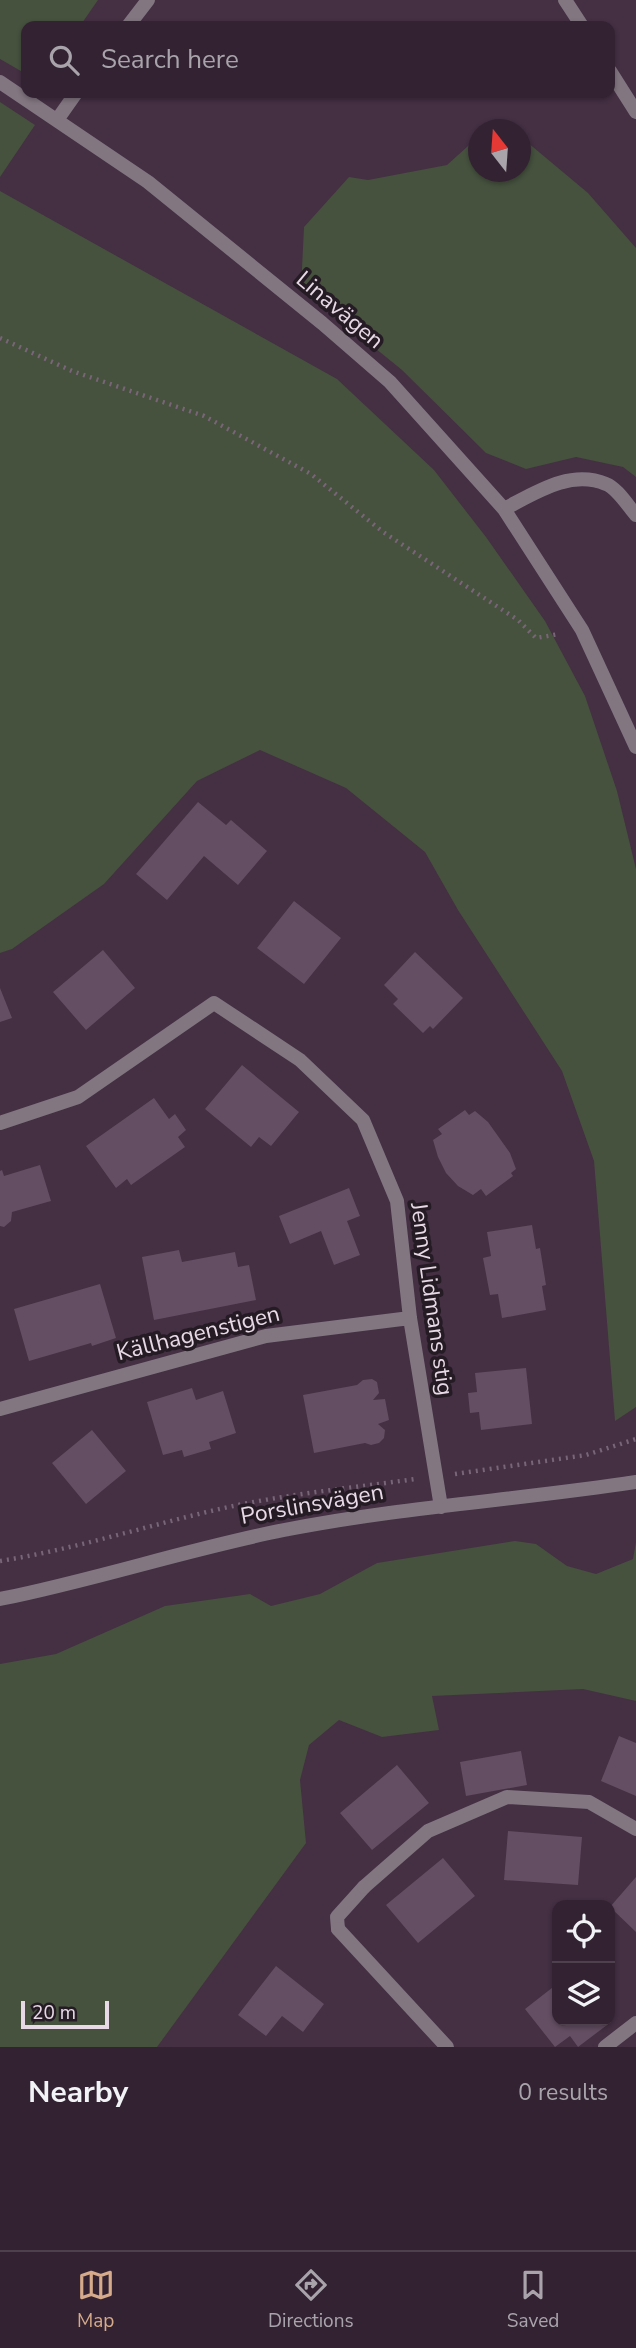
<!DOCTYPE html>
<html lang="en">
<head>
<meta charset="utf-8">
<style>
	body { margin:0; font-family:"Nunito Sans",sans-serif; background:#3e2f3e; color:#f1f3f6 }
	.controls { position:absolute; right:21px; bottom:21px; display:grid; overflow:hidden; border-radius:14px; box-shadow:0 2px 5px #0004 }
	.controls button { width:63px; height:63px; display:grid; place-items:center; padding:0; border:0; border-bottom:2px solid #4e404d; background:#332332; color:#f1f3f6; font:35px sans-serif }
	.compass { position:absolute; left:468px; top:119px; width:63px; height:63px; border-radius:50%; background:#332332; box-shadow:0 2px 5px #0004; rotate:343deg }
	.scale { position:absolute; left:21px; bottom:18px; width:88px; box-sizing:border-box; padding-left:7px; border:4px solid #e7dae6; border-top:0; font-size:19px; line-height:24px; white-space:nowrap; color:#e7dae6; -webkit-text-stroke:5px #251b24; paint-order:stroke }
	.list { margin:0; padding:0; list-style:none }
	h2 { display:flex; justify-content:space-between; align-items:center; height:91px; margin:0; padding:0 28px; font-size:30px }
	h2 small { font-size:23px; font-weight:400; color:#a9a4ac }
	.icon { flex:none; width:38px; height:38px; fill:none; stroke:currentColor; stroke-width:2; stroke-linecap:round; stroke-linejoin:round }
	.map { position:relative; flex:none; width:636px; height:2047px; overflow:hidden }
	.search { position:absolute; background:#332332; box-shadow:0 2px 5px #0004; left:21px; right:21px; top:21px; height:77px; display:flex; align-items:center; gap:18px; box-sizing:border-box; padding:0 24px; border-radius:14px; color:#a9a4ac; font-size:26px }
	.sheet { height:203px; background:#332332 }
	nav { display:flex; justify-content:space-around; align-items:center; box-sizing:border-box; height:98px; border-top:2px solid #4e404d; background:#332332; font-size:19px; color:#a9a4ac }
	nav a { display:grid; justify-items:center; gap:4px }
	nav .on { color:#d6ab8b }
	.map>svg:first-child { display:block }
	.green { fill:#46513e }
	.building { fill:#644e63 }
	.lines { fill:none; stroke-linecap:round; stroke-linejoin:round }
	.path { stroke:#786577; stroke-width:4.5; stroke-dasharray:2 5; stroke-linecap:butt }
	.service { stroke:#827681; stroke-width:14 }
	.minor { stroke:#827681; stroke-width:14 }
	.labels { text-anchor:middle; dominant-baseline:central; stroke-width:7; stroke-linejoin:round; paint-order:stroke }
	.street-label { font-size:23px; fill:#e7dae6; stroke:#251b24 }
</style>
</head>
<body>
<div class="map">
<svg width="636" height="2047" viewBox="0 0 636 2047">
	<rect width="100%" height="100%" fill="#442f43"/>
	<path class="green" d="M0,0H98L80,26H26V74L0,59Z
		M0,102L35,125L0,177Z
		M478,137V172H520L521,137L588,193L636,248V477L623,467L576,457L526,469L486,453L402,370L301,288L304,227L349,177L368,180L447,165Z
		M0,191L337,379L434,470L486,537L545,621L585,696L617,791L636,869V1407L615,1421L594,1161L562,1071L458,910L425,852L346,788L260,750L197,781L104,884L12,949L0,953Z
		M515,1541L536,1544L567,1566L596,1574L633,1559L636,1542V1701L583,1689L432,1696L439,1730L382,1737L339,1720L309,1745L300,1780L306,1843L157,2047H0V1664L56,1654L165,1606L250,1594L271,1606L320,1594L377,1563Z"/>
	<path class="building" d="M198,802L226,825L231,820L267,851L238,885L204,856L167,900L136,874Z
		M294,901L341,938L304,984L257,948Z
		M103,950L135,988L86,1030L53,992Z
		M415,952L463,998L433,1029L430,1026L423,1033L393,1004L398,999L384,985Z
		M0,988L12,1018L0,1022Z
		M242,1065L299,1112L271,1146L259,1137L251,1147L205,1109Z
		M154,1098L169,1119L175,1114L186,1130L178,1137L185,1147L131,1185L127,1179L116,1188L86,1146Z
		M465,1110L469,1115L475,1111L488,1122L510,1153L516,1169L511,1173L513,1176L486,1196L481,1189L473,1195L458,1186L446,1173L438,1157L433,1140L442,1134L438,1129Z
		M40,1165L51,1201L12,1212L11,1221L4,1227L0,1226V1171L2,1170L4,1176Z
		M349,1188L360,1216L347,1221L360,1255L334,1265L321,1231L290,1244L279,1216Z
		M532,1225L536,1249L540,1248L546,1285L542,1286L546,1310L502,1318L498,1294L490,1295L483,1258L491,1256L487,1232Z
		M179,1250L182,1262L235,1252L238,1267L249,1265L256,1300L154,1320L142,1257Z
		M100,1284L116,1338L92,1346L91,1343L29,1361L14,1309Z
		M526,1368L532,1424L481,1430L479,1412L470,1413L468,1393L477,1392L475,1373Z
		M372,1379L377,1382L379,1393L373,1400L385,1399L389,1420L378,1424L385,1430L384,1438L379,1443L371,1445L365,1443L314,1453L303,1395L357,1385L363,1380Z
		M192,1388L196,1400L223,1391L236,1433L209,1442L211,1449L184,1457L182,1450L163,1455L147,1402Z
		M92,1430L126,1471L86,1504L52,1463Z
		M619,1736L636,1743V1796L601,1781Z
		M521,1751L527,1785L466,1796L460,1762Z
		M397,1765L429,1803L372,1850L340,1813Z
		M508,1831L582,1837L578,1885L504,1880Z
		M443,1858L475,1896L418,1943L386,1905Z
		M636,1877V1932L610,1907Z
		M276,1966L324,2004L303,2032L282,2016L266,2036L238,2015Z
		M557,1984V2021L611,2022L578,2047L570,2036L555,2047L525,2009Z"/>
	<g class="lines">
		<path class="path" d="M0,338L72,371L204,416L311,474L383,532L518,620L536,638L559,634
			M455,1474L586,1455L636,1439
			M0,1561C76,1549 149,1525 224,1508C287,1494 352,1488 415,1479"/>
		<path class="service" d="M338,1929L337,1917L364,1887"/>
		<path class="minor" d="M565,0L582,26
			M128,26L148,0
			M610,71L636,112
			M0,82L148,182L322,323L390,382L504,509C535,493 570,469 606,484C617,488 628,506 636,515
			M57,120L76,93
			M504,509L582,630L636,747
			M0,1123L78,1097L214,1003L300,1060L363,1120L397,1201L410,1318L441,1507
			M0,1409L266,1336L410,1318
			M0,1599C95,1580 188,1549 284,1530C400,1507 519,1500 636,1482
			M364,1887L428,1831L507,1797L589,1802L636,1829
			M338,1929L447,2047
			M605,2047L636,2023"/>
	</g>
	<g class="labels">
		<g class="street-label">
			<text transform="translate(340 310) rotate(40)">Linavägen</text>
			<text transform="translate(432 1299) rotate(82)">Jenny Lidmans stig</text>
			<text transform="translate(198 1333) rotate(-14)">Källhagenstigen</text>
			<text transform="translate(312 1504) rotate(-10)">Porslinsvägen</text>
		</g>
	</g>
</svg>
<div class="controls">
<button><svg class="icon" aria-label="locate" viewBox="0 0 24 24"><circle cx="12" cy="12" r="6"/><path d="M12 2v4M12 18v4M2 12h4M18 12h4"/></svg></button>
<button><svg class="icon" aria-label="layers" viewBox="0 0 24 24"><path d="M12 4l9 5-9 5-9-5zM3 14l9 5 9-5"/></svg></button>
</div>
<svg class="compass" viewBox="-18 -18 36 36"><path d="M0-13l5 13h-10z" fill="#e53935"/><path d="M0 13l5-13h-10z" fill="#a9a4ac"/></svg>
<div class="scale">20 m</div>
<div class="search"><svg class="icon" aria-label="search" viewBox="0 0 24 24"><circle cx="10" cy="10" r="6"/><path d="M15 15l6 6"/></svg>Search here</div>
</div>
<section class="sheet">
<h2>Nearby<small>0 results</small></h2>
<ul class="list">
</ul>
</section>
<nav>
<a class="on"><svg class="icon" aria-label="map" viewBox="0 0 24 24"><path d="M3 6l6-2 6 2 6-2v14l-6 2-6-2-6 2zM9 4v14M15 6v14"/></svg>Map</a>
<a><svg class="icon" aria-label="directions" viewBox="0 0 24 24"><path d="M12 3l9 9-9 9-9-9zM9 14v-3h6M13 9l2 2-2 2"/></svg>Directions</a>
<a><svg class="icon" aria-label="saved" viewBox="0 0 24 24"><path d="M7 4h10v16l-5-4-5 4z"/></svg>Saved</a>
</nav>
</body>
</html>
